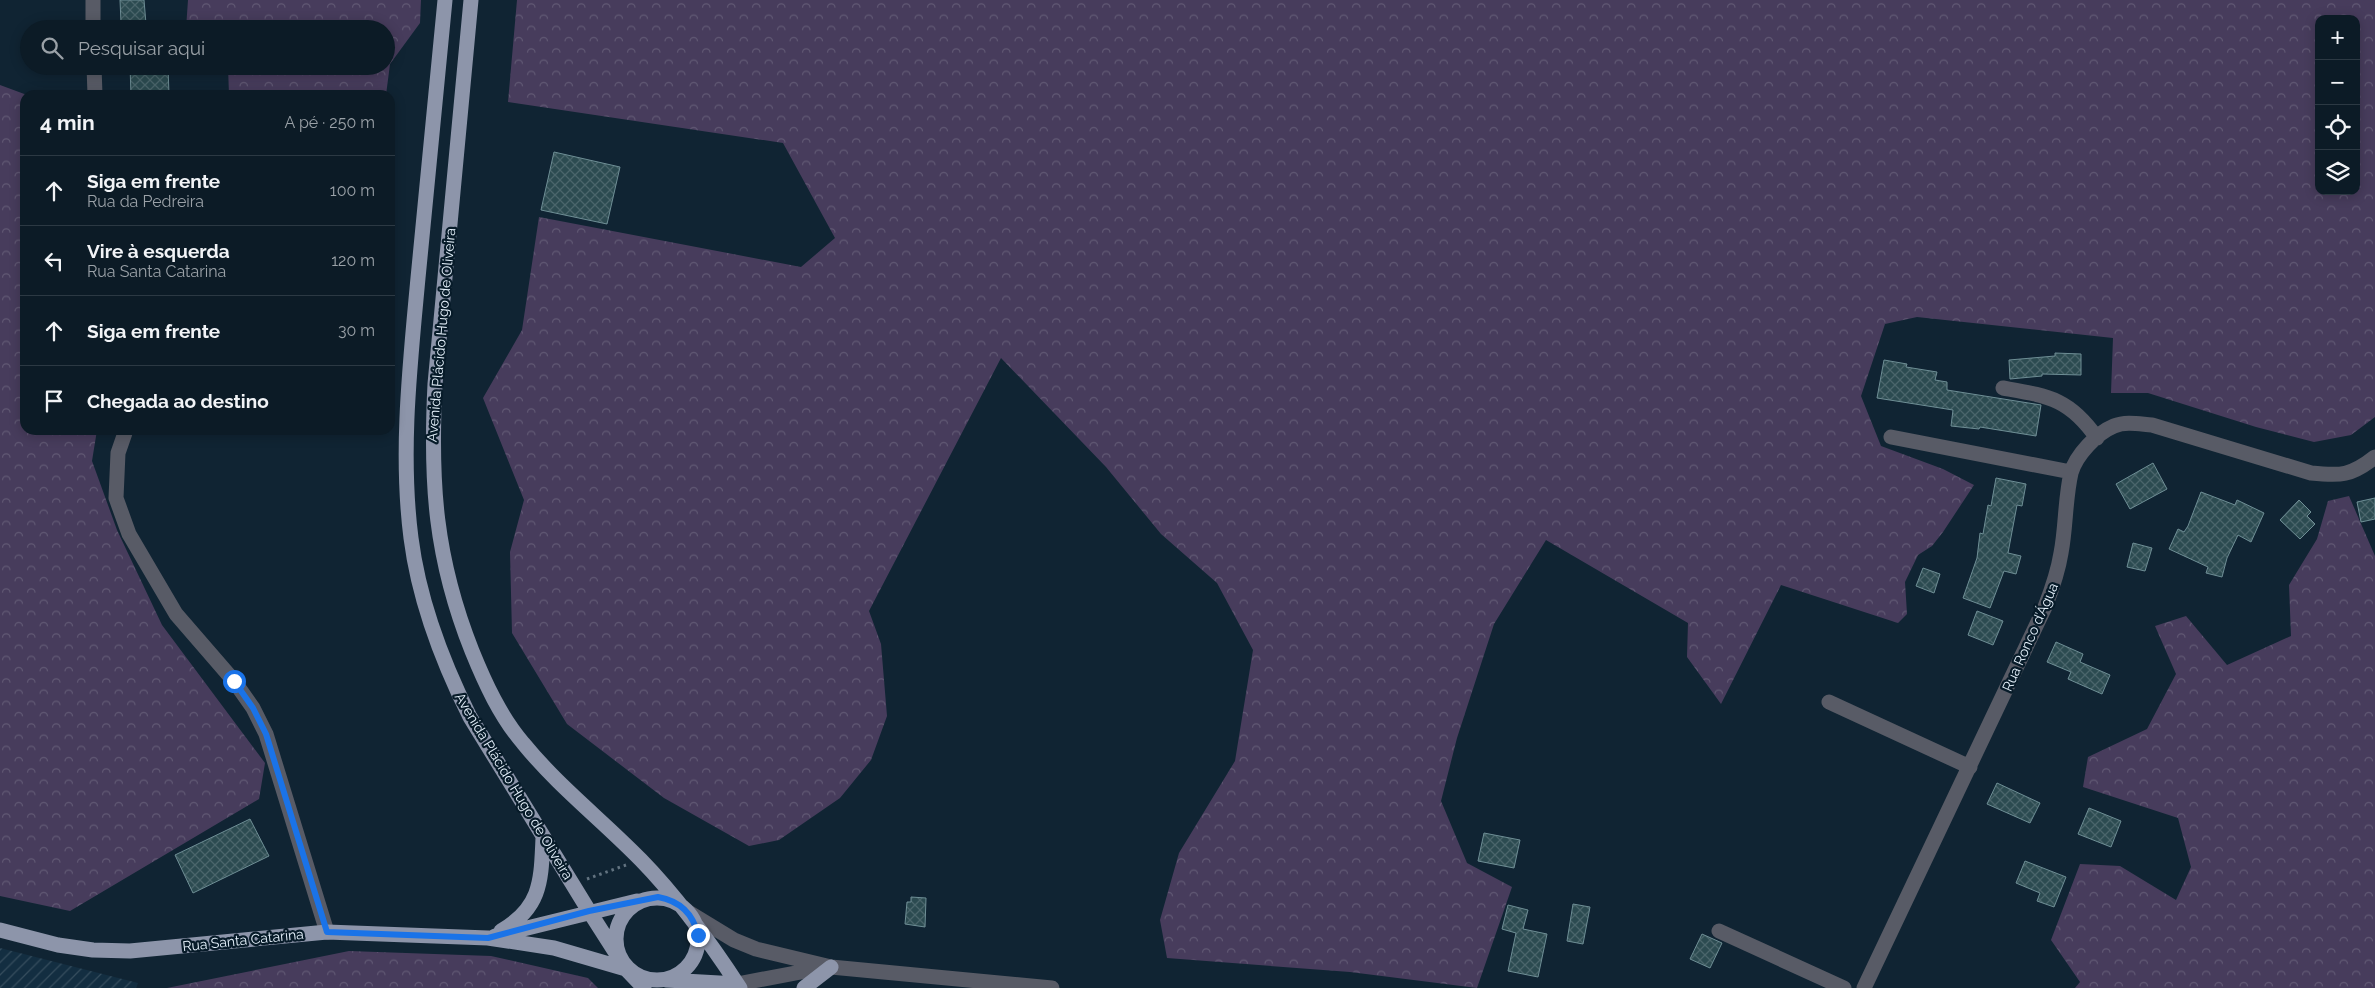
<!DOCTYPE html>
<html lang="pt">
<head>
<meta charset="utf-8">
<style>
	body { margin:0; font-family:Raleway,sans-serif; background:#15242e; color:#f1f3f6 }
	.controls { position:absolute; right:15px; top:15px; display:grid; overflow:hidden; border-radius:10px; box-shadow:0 2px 12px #0003 }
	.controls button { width:45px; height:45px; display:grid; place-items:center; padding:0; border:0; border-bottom:1px solid #2c3943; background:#0c1b26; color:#f1f3f6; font:25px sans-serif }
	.stop { position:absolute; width:15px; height:15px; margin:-11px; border:4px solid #1a73e8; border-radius:50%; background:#fff }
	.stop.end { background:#1a73e8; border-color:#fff; box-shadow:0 1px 5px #0008 }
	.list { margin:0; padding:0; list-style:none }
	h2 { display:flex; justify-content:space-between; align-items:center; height:65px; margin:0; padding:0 20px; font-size:21px }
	h2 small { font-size:16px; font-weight:400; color:#9aa1a7 }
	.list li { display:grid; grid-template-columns:32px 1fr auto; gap:15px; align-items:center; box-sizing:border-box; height:70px; padding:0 20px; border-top:1px solid #2c3943 }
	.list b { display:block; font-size:19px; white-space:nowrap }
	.list p { margin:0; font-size:16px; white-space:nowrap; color:#9aa1a7 }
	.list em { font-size:16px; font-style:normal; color:#9aa1a7 }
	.icon { flex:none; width:28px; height:28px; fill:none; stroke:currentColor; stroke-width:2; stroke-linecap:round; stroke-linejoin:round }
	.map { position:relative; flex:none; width:2375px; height:988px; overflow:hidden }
	.search { position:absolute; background:#0c1b26; box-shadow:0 2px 12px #0003; left:20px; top:20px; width:375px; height:55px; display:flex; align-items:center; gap:12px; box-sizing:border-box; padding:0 18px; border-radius:28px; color:#9aa1a7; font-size:19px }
	.panel { position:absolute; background:#0c1b26; box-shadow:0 2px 12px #0003; left:20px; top:90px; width:375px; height:345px; border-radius:15px }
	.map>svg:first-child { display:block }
	.industrial { fill:url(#industrial-furrows) }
	.forest { fill:url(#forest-crowns); fill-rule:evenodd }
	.building { fill:url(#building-cross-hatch); stroke:#6e8e95 }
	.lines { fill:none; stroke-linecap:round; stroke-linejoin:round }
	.path { stroke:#627380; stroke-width:3; stroke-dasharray:2.5 4; stroke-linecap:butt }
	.minor { stroke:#585b66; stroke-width:15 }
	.major { stroke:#8d95aa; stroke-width:15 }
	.route { stroke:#1a73e8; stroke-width:6 }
	.labels { text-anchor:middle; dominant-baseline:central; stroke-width:4.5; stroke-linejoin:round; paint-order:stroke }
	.street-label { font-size:14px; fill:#e5f1fb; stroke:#071b29 }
</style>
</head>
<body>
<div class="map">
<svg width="2375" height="988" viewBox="0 0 2375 988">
	<defs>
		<pattern id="industrial-furrows" width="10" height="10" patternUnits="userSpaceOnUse" patternTransform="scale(1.25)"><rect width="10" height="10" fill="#132e41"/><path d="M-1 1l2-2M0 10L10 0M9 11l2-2" fill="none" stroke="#354d5d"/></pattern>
		<pattern id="forest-crowns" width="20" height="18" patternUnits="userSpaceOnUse" patternTransform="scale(1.25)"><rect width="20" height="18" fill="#473c5c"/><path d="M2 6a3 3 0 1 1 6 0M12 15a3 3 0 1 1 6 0" fill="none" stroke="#615974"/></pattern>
		<pattern id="building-cross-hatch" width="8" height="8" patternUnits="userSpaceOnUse" patternTransform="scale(1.25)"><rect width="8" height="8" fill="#2c4b51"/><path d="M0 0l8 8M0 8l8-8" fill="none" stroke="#4a656b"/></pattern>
	</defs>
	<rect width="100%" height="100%" fill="#102433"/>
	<path class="industrial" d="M0,948L138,983L136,988H0Z"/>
	<path class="forest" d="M188,0H421L420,23L390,64L386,95H229L228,66H386V29H186Z
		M517,0H2375V417L2351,435L2314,442L2256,427L2148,393H2111L2113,338L1917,317L1885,324L1861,396L1881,446L1943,469L1974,485L1943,532L1932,546L1918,555L1905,582L1907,614L1898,623L1781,585L1721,704L1687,657L1688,623L1546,540L1494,624L1457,738L1441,801L1467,863L1512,887L1477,988L1350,972L1167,958L1160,920L1179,853L1235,761L1253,650L1217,583L1161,534L1106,467L1001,358L869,611L881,644L887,716L871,760L840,798L779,840L749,846L664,798L567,724L512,633L510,552L524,500L483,398L522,330L539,217L801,267L835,238L783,143L508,102ZM2319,19H2356V191H2319Z
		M0,85L27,95H25V430H97L92,461L117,530L162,625L265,763L259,799L70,911L0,896Z
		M2349,496L2375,556V988H2075L2080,982L2051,940L2080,864L2120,866L2176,900L2191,867L2178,818L2083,787L2088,757L2147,729L2176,674L2155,626L2186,616L2227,665L2291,636L2289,585L2317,539L2328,501Z
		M349,951L491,956L588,978L598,988H167Z"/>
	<path class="building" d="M120,0H144L146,24L131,26L130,22L121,23Z
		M130,66H168L169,95H131Z
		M554,152L620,167L607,224L541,210Z
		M2055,353L2081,354V375L2042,374V376L2010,379L2009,360L2055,356Z
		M1884,360L1907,364L1906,367L1937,372L1935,380L1947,382V390L2041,405L2036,436L1980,427L1979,429L1951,426L1953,410L1877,398Z
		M2153,463L2167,489L2130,509L2116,484Z
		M1996,478L2026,484L2022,506L2017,505L2008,553L2021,556L2016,574L2004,571L1990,608L1963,598L1977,558L1980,533L1983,534L1988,505L1991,506Z
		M2201,492L2235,505L2237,500L2264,513L2251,542L2238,535L2227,558L2222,577L2206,573L2208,567L2169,549L2178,529L2184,532L2188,526Z
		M2375,498V519L2361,522L2357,502Z
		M2299,500L2311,512L2307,516L2315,524L2300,539L2280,520Z
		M2133,543L2152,548L2145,571L2127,567Z
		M1923,568L1940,574L1934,593L1916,586Z
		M1977,611L2003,621L1993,645L1968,635Z
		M2056,642L2083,654L2080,662L2110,675L2102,694L2068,679L2071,672L2047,662Z
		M1997,783L2040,803L2030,823L1987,804Z
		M2089,808L2121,821L2111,847L2078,834Z
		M250,819L269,856L193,893L175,855Z
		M1484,833L1520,840L1514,868L1478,861Z
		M2025,861L2066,877L2054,907L2037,901L2040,893L2016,883Z
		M911,897L926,898L925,927L905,924L907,902H911Z
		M1573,904L1590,907L1583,944L1567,941Z
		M1508,905L1528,910L1523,929L1547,934L1538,977L1508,971L1516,933L1502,929Z
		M1702,934L1722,943L1710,968L1690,959Z"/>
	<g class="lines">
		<path class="path" d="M587,879L626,865"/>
		<path class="minor" d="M93,0V29
			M94,66L95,95
			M2003,388C2048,396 2069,398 2097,438
			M126,430L118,453L116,498L129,534L176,614L234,681L253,708L266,734L327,932
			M1891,437L2071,472
			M1829,702L1970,767
			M688,912L734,940L756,949L831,967L1052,988
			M1719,931L1844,988
			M737,984L822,968
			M1864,988L2045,607C2052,589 2058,572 2061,553C2066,527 2065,499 2071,473C2076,455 2097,433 2114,426C2126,421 2139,424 2152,425L2311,473C2341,476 2351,476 2375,457"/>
		<path class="major" d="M445,0C436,93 427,186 418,278C410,365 400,452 411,538C419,601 442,661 470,717L589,911L626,969L644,988
			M471,0L435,384C430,483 435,558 472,651C485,683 500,716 523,743C558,786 602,820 641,860C679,899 710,942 740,988
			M616 939a41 41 0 1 1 82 0a41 41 0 1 1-82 0Z
			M0,930L58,945L93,950L130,951L327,932L488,938L554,948L626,969
			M501,931C542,907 541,880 543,838
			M495,936L637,901
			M666,980L737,984
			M804,988L831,967"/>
	</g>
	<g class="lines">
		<path class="route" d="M234,681L253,708L266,734L327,932L488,938L589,911L658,897C680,901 693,913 698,935"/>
	</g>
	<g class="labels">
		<g class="street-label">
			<text transform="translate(441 335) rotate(-85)">Avenida Plácido Hugo de Oliveira</text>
			<text transform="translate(2030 637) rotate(-66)">Rua Ronco d’Água</text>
			<text transform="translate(514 786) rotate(59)">Avenida Plácido Hugo de Oliveira</text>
			<text transform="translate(243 940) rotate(-6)">Rua Santa Catarina</text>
		</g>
	</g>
</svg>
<div class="controls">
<button>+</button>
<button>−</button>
<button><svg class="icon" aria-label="locate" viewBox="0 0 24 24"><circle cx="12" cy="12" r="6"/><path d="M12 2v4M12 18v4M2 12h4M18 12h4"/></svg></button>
<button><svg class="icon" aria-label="layers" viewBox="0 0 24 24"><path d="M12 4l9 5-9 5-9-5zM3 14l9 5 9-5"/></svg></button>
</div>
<div class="stop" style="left:234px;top:681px"></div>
<div class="stop end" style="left:698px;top:935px"></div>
<div class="search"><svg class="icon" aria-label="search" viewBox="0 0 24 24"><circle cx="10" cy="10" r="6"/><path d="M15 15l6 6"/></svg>Pesquisar aqui</div>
<section class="panel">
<h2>4 min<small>A pé · 250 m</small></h2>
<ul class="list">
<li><svg class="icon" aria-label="ahead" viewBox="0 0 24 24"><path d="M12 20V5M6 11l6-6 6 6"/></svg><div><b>Siga em frente</b><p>Rua da Pedreira</p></div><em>100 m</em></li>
<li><svg class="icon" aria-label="left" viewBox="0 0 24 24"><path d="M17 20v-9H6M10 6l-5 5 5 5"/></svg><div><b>Vire à esquerda</b><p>Rua Santa Catarina</p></div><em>120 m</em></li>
<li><svg class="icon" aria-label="ahead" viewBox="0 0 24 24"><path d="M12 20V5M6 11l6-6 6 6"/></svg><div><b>Siga em frente</b></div><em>30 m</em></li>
<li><svg class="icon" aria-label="arrive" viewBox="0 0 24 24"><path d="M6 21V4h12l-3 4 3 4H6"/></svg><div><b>Chegada ao destino</b></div></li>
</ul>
</section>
</div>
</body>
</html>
